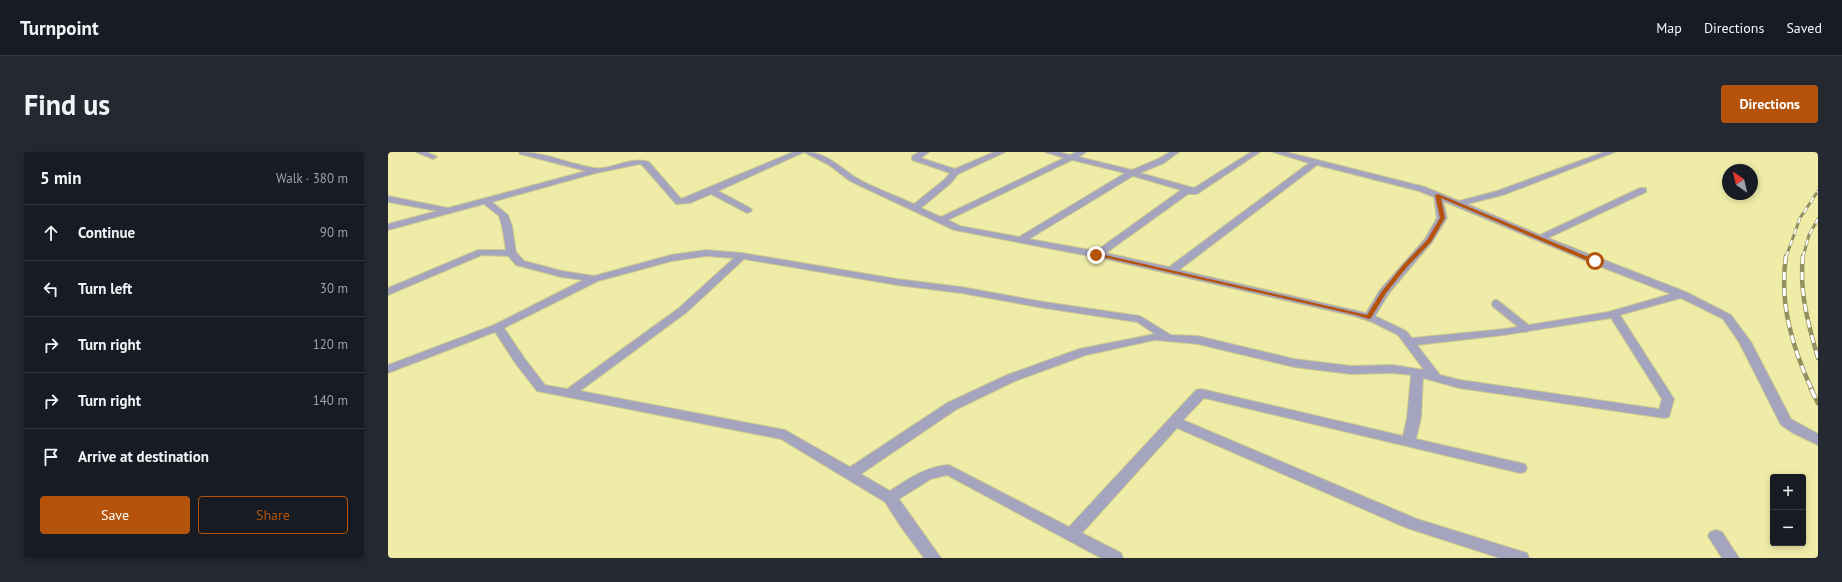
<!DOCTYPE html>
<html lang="en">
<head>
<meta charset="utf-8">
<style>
	body { margin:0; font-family:"PT Sans",sans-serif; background:#242831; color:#f1f3f6 }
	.controls { position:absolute; right:12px; bottom:12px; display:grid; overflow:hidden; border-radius:4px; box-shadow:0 2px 6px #0003 }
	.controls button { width:36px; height:36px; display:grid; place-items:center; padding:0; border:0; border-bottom:1px solid #363941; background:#171b24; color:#f1f3f6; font:20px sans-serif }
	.compass { position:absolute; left:1334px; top:12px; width:36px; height:36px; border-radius:50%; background:#171b24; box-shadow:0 2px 6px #0003; rotate:326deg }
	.stop { position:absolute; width:12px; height:12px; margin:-9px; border:3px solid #b45309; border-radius:50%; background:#fff }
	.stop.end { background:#b45309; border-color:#fff; box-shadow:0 1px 4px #0008 }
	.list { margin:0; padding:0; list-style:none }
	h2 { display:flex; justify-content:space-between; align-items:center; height:52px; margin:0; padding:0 16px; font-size:17px }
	h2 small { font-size:13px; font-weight:400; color:#9ea1a6 }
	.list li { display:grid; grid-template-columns:26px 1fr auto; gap:12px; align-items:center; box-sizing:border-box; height:56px; padding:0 16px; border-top:1px solid #363941 }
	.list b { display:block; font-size:15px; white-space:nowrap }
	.list em { font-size:13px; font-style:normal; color:#9ea1a6 }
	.actions { display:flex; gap:8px; padding:12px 16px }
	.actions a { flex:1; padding:9px 0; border:1px solid #b45309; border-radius:4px; text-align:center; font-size:14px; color:#b45309 }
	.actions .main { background:#b45309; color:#fff }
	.icon { flex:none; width:22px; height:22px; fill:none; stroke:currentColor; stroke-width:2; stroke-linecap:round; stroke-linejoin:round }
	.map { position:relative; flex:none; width:1430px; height:406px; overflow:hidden; border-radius:4px }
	header { display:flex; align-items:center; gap:24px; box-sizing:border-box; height:56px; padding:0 20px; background:#171b24; border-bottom:1px solid #363941 }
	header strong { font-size:19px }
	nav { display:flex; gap:22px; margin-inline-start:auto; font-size:14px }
	.intro { display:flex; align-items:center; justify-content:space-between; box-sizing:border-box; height:96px; padding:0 24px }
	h1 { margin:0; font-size:28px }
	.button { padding:10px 18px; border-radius:4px; background:#b45309; color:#fff; font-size:14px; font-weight:700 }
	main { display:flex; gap:24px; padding:0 24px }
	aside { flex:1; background:#171b24; border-radius:4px; box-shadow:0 2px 6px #0003 }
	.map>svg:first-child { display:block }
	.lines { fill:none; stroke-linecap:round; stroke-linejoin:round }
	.lane-casing { stroke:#ccc98d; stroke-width:10 }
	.street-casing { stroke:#ccc98d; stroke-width:2 }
	.lane { stroke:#a4a4bf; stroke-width:8 }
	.street { fill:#a4a4bf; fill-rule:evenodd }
	.rail-far2-casing { stroke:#939060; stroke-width:3 }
	.rail-far1-casing { stroke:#939060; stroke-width:4.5 }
	.rail-casing { stroke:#939060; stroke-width:5 }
	.rail-far2 { stroke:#fff; stroke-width:2; stroke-dasharray:6; stroke-linecap:butt }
	.rail-far1 { stroke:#fff; stroke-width:3; stroke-dasharray:8; stroke-linecap:butt }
	.rail { stroke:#fff; stroke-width:3.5; stroke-dasharray:10; stroke-linecap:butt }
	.route { fill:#b45309 }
</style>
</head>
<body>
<header>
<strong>Turnpoint</strong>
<nav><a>Map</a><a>Directions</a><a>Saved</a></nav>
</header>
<div class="intro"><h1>Find us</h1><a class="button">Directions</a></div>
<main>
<aside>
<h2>5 min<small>Walk · 380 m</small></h2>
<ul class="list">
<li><svg class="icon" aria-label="ahead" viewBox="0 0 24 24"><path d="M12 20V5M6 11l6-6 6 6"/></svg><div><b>Continue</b></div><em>90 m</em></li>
<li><svg class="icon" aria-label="left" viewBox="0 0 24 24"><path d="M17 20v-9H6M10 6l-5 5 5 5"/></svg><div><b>Turn left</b></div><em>30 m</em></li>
<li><svg class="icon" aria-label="right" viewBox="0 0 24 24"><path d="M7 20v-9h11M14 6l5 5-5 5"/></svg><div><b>Turn right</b></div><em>120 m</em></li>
<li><svg class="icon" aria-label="right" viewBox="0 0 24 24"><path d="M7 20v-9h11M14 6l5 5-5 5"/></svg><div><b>Turn right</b></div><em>140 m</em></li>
<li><svg class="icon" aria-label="arrive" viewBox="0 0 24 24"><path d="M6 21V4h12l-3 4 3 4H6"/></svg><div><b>Arrive at destination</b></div></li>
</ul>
<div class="actions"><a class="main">Save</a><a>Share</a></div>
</aside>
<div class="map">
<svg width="1430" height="406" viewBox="0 0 1430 406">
	<rect width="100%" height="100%" fill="#efeca8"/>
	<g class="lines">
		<g class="lane-casing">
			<path id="lane" d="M1108,152L1138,176"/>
		</g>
		<g class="street-casing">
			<path id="street" d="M28,0H39L49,5L45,7Z
				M131,0C157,0 181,12 206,16C223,19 240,4 261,10L293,47L405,0H416L330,39L362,56L364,58L362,60L359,61L323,42L302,51L288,52L255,14L252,12L208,21L104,50L120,63L124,74L128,100L136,109L174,119L206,124L283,103L318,98L354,101L509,127L573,135L656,150L752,164L783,183L810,184L906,207L963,214L1005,213L1036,218L1010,183L984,170L966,164L722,108L566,78L462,29L441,13L416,0C438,0 450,14 467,25C485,36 507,43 526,52L557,27L562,21L524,8V4L531,0H541L533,6L567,17L606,0H617L570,22L563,31L533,56L553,65L676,6L657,0H671L682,3L688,0H698L691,5L744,18L770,7L782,0H791L776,11L752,21L806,36L863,0H872L809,42H800L718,101L781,115L921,11L885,0H898L1037,35L1071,49L1109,39L1216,0H1227L1115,43L1079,52L1152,83L1252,36H1258V40L1160,86L1298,140L1343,163L1363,190L1403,267L1430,282V293L1405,281L1393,273L1351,190L1335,167L1293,146L1232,163L1286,247L1281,265L1276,266L1071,236L1035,226L1033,266L1028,287L1137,312L1139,316L1137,320L1132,321L816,246L795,268L1029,367L1139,401L1141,406H1112L1019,376L789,276L694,381L733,401L735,406H713L559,323L543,327L511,347L553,406H536L513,375L497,350L393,287L149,239L128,212L107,180L0,221V213L106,173L195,128L173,125L128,113L120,104L94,103L0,143V136L90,98H118L114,74L111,64L96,52L0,78V72L49,59L0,50V44L60,56L198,19L132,2ZM684,8L737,21L631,85L572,74L560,68ZM929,13L1031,39L1046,45L1049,66L1037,87L992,138L978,161L791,118ZM745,24L793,38L708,99L641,87ZM1055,49L1203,111L1283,142L1220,160L1116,177L1024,186L1018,179L987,164L1001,141L1044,90L1059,66ZM318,104L346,106L291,156L179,237L157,233L137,207L116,176L210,129L284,109ZM356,107L509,133L573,141L656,156L749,170L767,182L691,197L619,223L559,251L462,315L397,278L192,239L299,160ZM1223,166L1274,247L1271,257L1072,228L1052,223L1029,193L1116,183ZM767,188L810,192L906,215L963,222L1005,221L1023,223L1019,266L1015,284L813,237L808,238L681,375L561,313C539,314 520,327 502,339L473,322L569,257L627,229L698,203Z
				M1328,378L1334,380L1351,406H1334L1320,384L1322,380Z"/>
		</g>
		<use href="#lane" class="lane"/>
		<use href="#street" class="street"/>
		<g class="rail-far2-casing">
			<path id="rail-far2" d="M1398,105L1412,66L1430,39
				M1415,105L1421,83L1430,67"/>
		</g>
		<g class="rail-far1-casing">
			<path id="rail-far1" d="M1398,104C1391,151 1404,195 1424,238
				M1415,104C1411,139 1420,172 1430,206"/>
		</g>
		<g class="rail-casing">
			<path id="rail" d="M1423,237L1430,251"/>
		</g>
		<use href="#rail-far2" class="rail-far2"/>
		<use href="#rail-far1" class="rail-far1"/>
		<use href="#rail" class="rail"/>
	</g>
	<path class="route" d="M1050,42L1210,109L1205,111L1053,46L1057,66L1043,90L1019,115L998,141L983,166L981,167L968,163L706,103L708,101L979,163L994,139L1015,113L1039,88L1052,66L1047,43Z"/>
</svg>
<div class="controls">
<button>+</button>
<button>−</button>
</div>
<svg class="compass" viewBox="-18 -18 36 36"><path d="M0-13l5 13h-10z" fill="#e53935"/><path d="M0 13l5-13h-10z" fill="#9ea1a6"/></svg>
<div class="stop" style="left:1207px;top:109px"></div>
<div class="stop end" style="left:708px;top:103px"></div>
</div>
</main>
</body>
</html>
